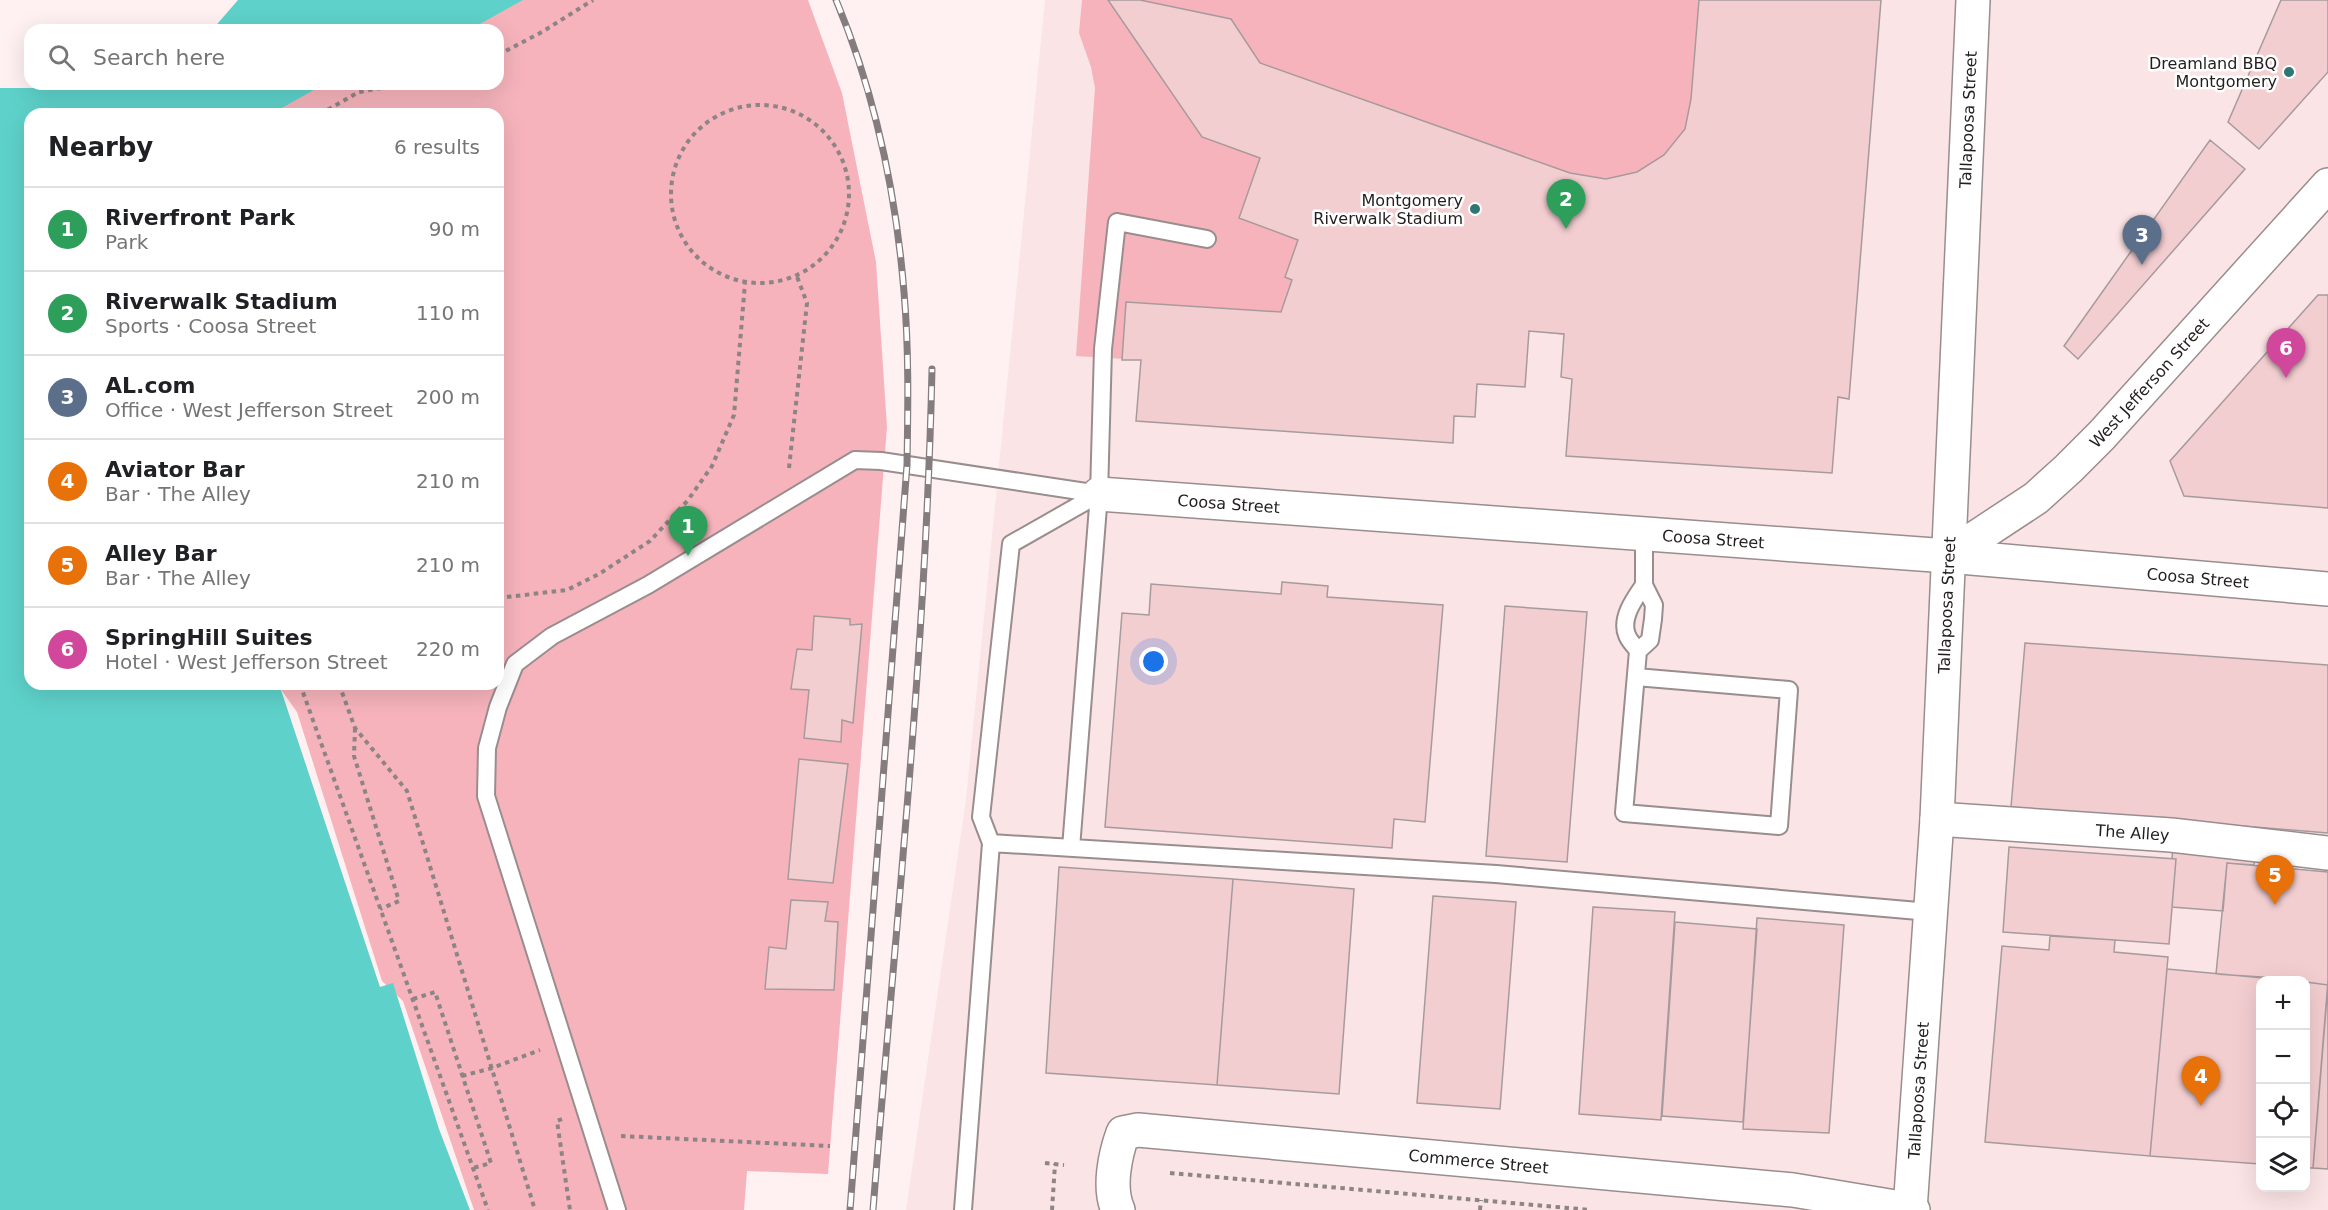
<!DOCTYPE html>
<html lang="en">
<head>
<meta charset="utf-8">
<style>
	body { margin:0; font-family:"DejaVu Sans",sans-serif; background:#f6f6f6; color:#202124 }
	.controls { position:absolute; right:18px; bottom:18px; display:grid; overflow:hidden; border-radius:12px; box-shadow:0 6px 24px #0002 }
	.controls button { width:54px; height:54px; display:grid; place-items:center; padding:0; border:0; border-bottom:2px solid #e0e0e0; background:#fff; color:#202124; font:30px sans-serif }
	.you { position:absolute; left:1154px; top:662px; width:21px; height:21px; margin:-15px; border:4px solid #fff; border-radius:50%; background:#1a73e8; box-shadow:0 0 0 9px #1a73e833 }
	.badge { display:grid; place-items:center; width:39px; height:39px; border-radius:50%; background:#ea580c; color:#fff; font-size:20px; font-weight:700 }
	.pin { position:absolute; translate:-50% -50px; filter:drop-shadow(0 2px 3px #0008) }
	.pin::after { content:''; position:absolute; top:32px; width:21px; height:18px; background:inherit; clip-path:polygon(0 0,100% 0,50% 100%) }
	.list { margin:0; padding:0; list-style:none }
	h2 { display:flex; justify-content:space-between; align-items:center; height:78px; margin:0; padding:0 24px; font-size:26px }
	h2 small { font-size:20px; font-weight:400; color:#757577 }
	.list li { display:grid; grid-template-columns:39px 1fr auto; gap:18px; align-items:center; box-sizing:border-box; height:84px; padding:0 24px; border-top:2px solid #e0e0e0 }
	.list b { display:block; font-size:22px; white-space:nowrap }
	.list p { margin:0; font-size:20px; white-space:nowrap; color:#757577 }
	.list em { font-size:20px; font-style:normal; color:#757577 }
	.icon { flex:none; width:33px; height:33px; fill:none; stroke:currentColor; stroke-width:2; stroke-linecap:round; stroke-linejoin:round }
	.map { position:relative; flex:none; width:2328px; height:1210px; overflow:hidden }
	.search { position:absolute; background:#fff; box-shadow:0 6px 24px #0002; left:24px; top:24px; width:480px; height:66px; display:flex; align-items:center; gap:15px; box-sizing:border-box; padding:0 21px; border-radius:18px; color:#757577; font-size:22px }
	.panel { position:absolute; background:#fff; box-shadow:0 6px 24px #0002; left:24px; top:108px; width:480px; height:582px; border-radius:18px }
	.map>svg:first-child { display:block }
	.built { fill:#fbe4e6; fill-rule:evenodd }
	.green { fill:#f6b3bb }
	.water { fill:#5ed2ca }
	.building { fill:#f3ced1; stroke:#a79a9c; stroke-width:1.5 }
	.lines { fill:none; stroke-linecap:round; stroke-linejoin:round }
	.lane-casing { stroke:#998d8e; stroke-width:20 }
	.street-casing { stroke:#998d8e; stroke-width:36 }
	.secondary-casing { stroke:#998d8e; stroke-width:36 }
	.path { stroke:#8d8485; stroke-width:4; stroke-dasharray:4.5 4.5; stroke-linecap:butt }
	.lane { stroke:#fff; stroke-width:16 }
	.street { stroke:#fff; stroke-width:33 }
	.secondary { stroke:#fff; stroke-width:33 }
	.rail-casing { stroke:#857c7d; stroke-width:7 }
	.rail { stroke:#fff; stroke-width:4.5; stroke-dasharray:14; stroke-linecap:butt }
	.poi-dot { fill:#2e7772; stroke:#fff; stroke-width:2 }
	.labels { text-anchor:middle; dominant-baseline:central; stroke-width:5; stroke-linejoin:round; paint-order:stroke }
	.poi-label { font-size:16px; fill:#231e1e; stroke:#fff; text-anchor:end }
	.street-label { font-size:16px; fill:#231e1e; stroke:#fff }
</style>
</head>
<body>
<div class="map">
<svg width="2328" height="1210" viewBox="0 0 2328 1210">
	<rect width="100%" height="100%" fill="#fff1f2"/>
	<path class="built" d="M1045,0H2328V1210H906L966,799ZM2260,980H2306V1188H2260Z"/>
	<path class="green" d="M504,0H808L842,93L876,262L887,427L828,1174L747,1171L744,1210H474L403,1001L382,981L297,712L277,684H498V114H268L316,84H498V30H445Z
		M1082,0H1881L1849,399L1838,398L1832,473L1566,456L1572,379L1561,377L1564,335L1529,331L1525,387L1477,384L1475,417L1454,416L1453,443L1136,421L1141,360L1076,356L1095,88L1091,67L1079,33Z"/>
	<path class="water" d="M238,0H523L469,30H212Z
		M164,84H330L321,86L271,114H30V684H279L380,987L393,983L439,1129L470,1210H0V88H160Z"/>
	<path class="building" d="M1108,0H1140L1231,19L1260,63L1570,173L1606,179L1637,172L1664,155L1685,129L1691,99L1699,0H1881L1849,399L1838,397L1832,473L1566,456L1572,379L1561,377L1564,334L1529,331L1525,387L1477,384L1475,417L1454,416L1453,443L1136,421L1141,360H1122L1126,302L1281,312L1292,280L1285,277L1298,240L1239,218L1260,158L1202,137Z
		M2281,0H2328V72L2259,149L2228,122Z
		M2210,140L2245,169L2078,359L2064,346Z
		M2318,295H2328V508L2184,496L2170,461Z
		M1282,582L1328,586L1327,597L1443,605L1425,822L1394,819L1392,848L1105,827L1122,613L1149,615L1151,584L1281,594Z
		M1505,606L1587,612L1567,862L1486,856Z
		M814,616L850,619V625L862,624L853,723L842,720L841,742L804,738L809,690L791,689L797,649L812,650Z
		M2025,643L2328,665V833L2011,807Z
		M799,759L848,764L833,883L788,879Z
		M2173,845L2256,852L2254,865L2227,863L2223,911L2172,907L2176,859H2172Z
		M2009,847L2176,859L2169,944L2003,932Z
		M2227,863L2328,872V985L2306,982V980L2216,974Z
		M1059,867L1233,879L1217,1085L1046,1073Z
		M1233,879L1354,889L1339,1094L1217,1085Z
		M1433,896L1516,902L1500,1109L1417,1103Z
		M791,900L828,902L825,921L838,922L834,990L765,989L769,947L786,949Z
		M1593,907L1675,912L1661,1120L1579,1114Z
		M1757,918L1844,925L1829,1133L1743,1129Z
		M1675,922L1757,929L1743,1122L1662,1116Z
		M2050,936L2115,940L2114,952L2168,957L2150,1156L1985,1142L2002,946L2049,950Z
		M2167,969L2285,980H2260V1164L2150,1156Z
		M2328,980V1169L2313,1168Z
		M2306,982L2328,985L2313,1168H2306Z"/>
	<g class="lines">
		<g class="lane-casing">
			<path id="lane" d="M1638,651L1650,640L1653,619L1654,605L1644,585V534
				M1636,677L1789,690L1779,826L1624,813L1638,651C1635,646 1629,641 1627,635C1620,618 1635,598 1644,585
				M991,843L1496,874L1930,912
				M1071,848L1099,494L1103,349L1117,222L1207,239
				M617,1210L486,796L487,748L498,707L515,664L552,636L648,585L855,460L881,461L1099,494
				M963,1210L991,843L981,817L1011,544L1099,494"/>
		</g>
		<g class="street-casing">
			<g id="street">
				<path id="s1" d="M1937,819L2171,835L2328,853"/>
				<path id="s2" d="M1118,1210C1108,1188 1115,1155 1123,1133L1138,1130L1793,1190L1913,1210"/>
			</g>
		</g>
		<g class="secondary-casing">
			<g id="secondary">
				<path id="s3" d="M1099,494L1948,556L2328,589"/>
				<path id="s4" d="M1948,556L2036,498L2068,469L2102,435L2328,185"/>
				<path id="s5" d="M1910,1210L1937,819L1973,0"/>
			</g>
		</g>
		<path class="path" d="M498,55L542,32L593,0
			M671 194a89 89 0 1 1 178 0a89 89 0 1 1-178 0Z
			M320,114L359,92L404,84
			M789,468L807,303L796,274
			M498,598L567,590L599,574L650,541L688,500L712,466L734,415L745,283
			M300,684L488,1210
			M339,684L355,728L407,791L535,1210
			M355,728L354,756L399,901L380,909
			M413,999L435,992L491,1163L473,1168
			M462,1076L492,1068L540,1050
			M562,1119L557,1121L570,1210
			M621,1136L830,1146
			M1045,1163L1064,1165
			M1170,1173L1591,1210
			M1052,1210L1055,1164
			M1480,1210L1481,1200"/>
		<use href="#lane" class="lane"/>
		<use href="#street" class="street"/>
		<use href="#secondary" class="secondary"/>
		<g class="rail-casing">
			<path id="rail" d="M836,0C874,91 896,193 904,292C909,349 908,407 907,465L850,1210
				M873,1210C895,930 926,650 932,369"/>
		</g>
		<use href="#rail" class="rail"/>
	</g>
	<g class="poi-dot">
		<circle cx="2289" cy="72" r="6"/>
		<circle cx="1475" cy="209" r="6"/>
	</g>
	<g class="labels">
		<g class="poi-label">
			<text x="2277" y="63">Dreamland BBQ<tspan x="2277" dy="18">Montgomery</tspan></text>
			<text x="1463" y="200">Montgomery<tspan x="1463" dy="18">Riverwalk Stadium</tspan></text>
		</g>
		<g class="street-label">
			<text stroke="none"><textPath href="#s5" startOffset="1092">Tallapoosa Street</textPath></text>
			<text stroke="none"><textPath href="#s4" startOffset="267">West Jefferson Street</textPath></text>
			<text stroke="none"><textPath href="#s3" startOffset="130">Coosa Street</textPath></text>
			<text stroke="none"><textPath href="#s3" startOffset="616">Coosa Street</textPath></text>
			<text stroke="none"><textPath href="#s3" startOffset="1102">Coosa Street</textPath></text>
			<text stroke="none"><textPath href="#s5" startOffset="606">Tallapoosa Street</textPath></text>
			<text stroke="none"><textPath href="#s1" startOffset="196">The Alley</textPath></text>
			<text stroke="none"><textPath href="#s5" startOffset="120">Tallapoosa Street</textPath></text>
			<text stroke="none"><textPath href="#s2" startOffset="436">Commerce Street</textPath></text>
		</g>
	</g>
</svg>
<div class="controls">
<button>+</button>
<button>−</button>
<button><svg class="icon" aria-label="locate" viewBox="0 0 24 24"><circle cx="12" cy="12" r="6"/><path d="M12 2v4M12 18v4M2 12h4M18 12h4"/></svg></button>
<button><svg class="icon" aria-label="layers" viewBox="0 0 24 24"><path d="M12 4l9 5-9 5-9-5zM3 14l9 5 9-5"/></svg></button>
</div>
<div class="you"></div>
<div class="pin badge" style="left:688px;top:556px;background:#2e9e5b">1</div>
<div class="pin badge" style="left:1566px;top:229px;background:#2e9e5b">2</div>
<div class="pin badge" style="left:2142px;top:265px;background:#5c6f8a">3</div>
<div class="pin badge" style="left:2201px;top:1106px;background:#e8710a">4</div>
<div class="pin badge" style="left:2275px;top:905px;background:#e8710a">5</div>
<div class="pin badge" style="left:2286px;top:378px;background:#d1479c">6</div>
<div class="search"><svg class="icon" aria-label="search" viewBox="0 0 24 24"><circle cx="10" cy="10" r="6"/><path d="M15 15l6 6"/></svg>Search here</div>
<section class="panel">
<h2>Nearby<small>6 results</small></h2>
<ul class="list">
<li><span class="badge" style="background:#2e9e5b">1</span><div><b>Riverfront Park</b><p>Park</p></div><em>90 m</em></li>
<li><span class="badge" style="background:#2e9e5b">2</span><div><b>Riverwalk Stadium</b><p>Sports · Coosa Street</p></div><em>110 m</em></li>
<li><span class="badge" style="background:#5c6f8a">3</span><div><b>AL.com</b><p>Office · West Jefferson Street</p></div><em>200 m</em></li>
<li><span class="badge" style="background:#e8710a">4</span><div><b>Aviator Bar</b><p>Bar · The Alley</p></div><em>210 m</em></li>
<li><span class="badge" style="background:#e8710a">5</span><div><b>Alley Bar</b><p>Bar · The Alley</p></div><em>210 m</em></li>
<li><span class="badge" style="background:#d1479c">6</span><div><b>SpringHill Suites</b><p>Hotel · West Jefferson Street</p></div><em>220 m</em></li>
</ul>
</section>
</div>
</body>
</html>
